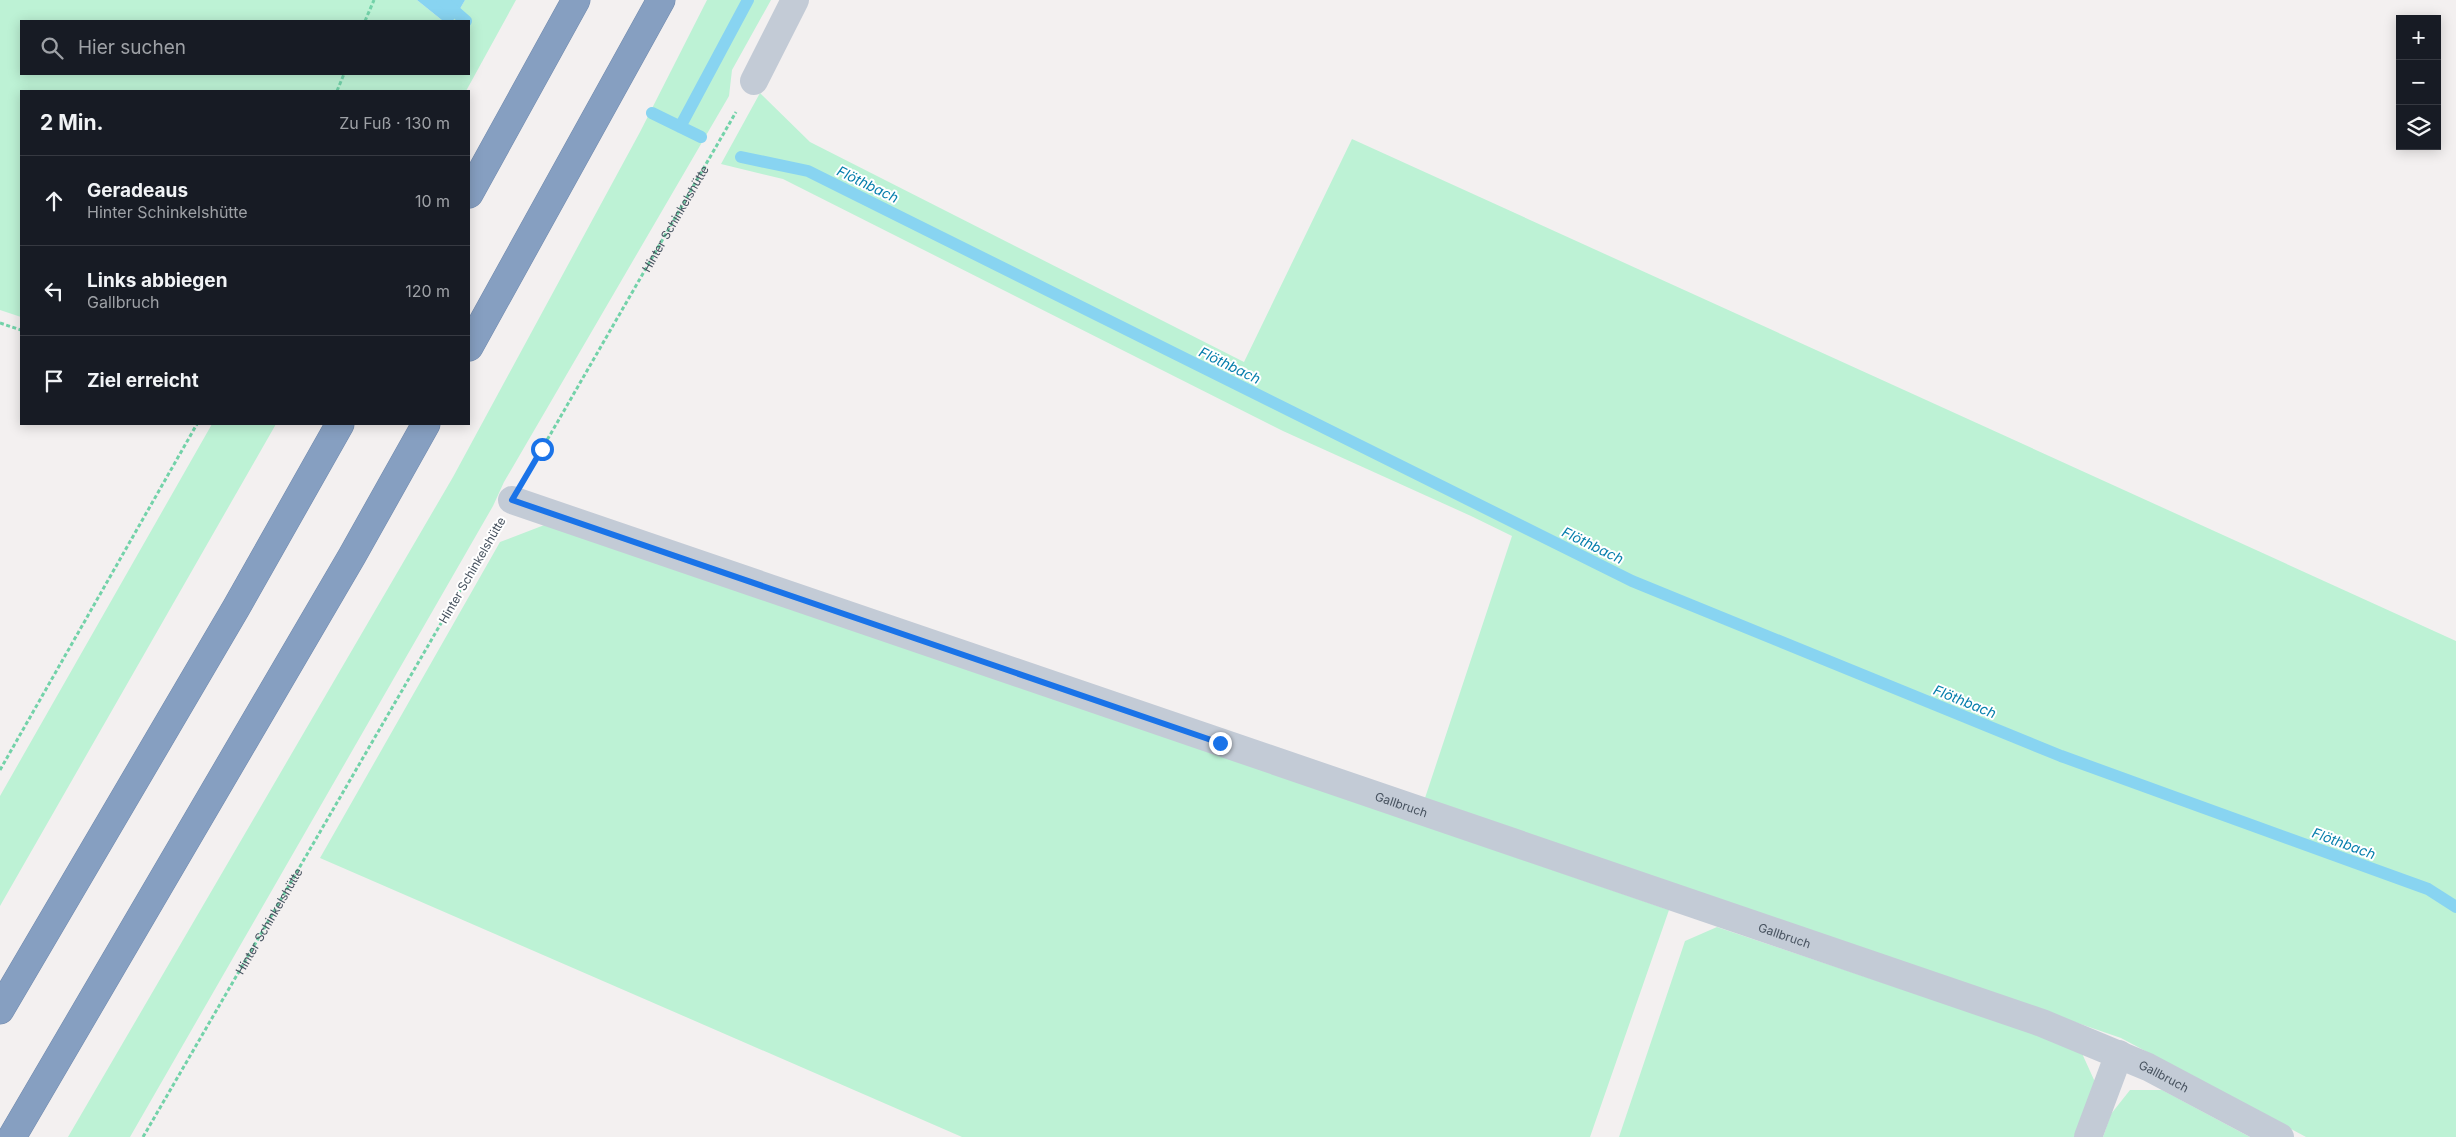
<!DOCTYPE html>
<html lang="de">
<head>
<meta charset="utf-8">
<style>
	body { margin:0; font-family:Inter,sans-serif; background:#242831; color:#f1f3f6 }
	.controls { position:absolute; right:15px; top:15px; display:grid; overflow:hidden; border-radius:0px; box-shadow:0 2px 12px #0003 }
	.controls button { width:45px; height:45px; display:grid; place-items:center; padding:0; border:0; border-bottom:1px solid #363941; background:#171b24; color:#f1f3f6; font:25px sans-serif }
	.stop { position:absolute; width:15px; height:15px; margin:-11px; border:4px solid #1a73e8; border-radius:50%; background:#fff }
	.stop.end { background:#1a73e8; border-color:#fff; box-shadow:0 1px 5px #0008 }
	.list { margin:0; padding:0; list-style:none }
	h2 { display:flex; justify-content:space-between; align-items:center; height:65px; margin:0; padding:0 20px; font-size:21px }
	h2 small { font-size:16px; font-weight:400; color:#9ea1a6 }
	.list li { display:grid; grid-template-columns:32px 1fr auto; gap:15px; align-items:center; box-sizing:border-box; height:90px; padding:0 20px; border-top:1px solid #363941 }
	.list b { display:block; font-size:19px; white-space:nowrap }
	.list p { margin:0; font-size:16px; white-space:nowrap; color:#9ea1a6 }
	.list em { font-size:16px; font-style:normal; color:#9ea1a6 }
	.icon { flex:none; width:28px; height:28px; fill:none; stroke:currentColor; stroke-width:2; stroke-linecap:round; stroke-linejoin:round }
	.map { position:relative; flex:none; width:2456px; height:1137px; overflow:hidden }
	.search { position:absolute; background:#171b24; box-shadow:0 2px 12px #0003; left:20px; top:20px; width:450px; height:55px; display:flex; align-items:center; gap:12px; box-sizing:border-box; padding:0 18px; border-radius:0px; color:#9ea1a6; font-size:19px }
	.panel { position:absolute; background:#171b24; box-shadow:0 2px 12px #0003; left:20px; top:90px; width:450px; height:335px; border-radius:0px }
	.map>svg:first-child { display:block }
	.green { fill:#bdf2d5 }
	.water { fill:#88d4f1 }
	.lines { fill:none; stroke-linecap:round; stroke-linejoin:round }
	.stream { stroke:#88d4f1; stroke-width:12 }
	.highway-casing { stroke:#718aad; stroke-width:29 }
	.path { stroke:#73d2a9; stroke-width:3; stroke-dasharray:4 2.5; stroke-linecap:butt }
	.minor { stroke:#c3cbd6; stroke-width:28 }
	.highway { stroke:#869fc1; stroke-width:28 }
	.route { stroke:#1a73e8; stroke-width:6 }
	.labels { text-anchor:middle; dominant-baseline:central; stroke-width:4; stroke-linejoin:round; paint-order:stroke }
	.street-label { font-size:12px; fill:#47525f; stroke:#fff }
	.water-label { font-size:14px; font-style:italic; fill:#067eac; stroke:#fff }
</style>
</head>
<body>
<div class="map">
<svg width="2456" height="1137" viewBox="0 0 2456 1137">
	<rect width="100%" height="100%" fill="#f3f0f0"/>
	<path class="green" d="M0,0H417L443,21H21V74H469V21H453L465,0H516L466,91H21V317L0,310Z
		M707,0H771L732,70L729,96L504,482L493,506L130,1137H68L453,477L640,132Z
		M760,93L810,142L1244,362L1352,139L2456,641V1137H2306L2121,1038L1425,798L1512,536L1471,516L1283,431L783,179L721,164Z
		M212,424H276L0,906V796Z
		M547,524L1669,910L1590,1137H962L320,858L500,542Z
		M1717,927L2080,1049L2095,1082L2074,1137H1619L1685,941Z
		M2130,1090H2162L2250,1137H2103L2111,1114Z"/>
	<path class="water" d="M417,0H465L453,21H443Z"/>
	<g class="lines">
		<path class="stream" d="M442,0L466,21
			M652,113L701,137
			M680,127L748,0
			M741,157L808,171L1632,581L2061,756L2428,889L2456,907"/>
		<g class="highway-casing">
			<path id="highway" d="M469,194L576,0
				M469,347L661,0
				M0,1010L236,608L340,424
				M12,1137L352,556L426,424"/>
		</g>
		<g class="path">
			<path d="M365,21L374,0"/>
			<path d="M337,91L344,74"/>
			<path d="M0,323L21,330"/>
			<path id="s1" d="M531,468L736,112"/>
			<path d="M0,770L197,424"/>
			<path id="s2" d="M143,1137L494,532"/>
		</g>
		<g class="minor">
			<path d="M754,81L795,0"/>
			<path id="s3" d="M512,500L2042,1023L2148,1067L2280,1137"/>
			<path d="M2088,1137L2119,1054"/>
		</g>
		<use href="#highway" class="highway"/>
	</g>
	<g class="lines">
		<path class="route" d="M542,449L512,500L1220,743"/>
	</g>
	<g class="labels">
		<g class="street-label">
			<text stroke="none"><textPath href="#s1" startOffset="288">Hinter Schinkelshütte</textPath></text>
			<text transform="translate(472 570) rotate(-60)">Hinter Schinkelshütte</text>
			<text stroke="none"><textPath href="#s3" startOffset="940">Gallbruch</textPath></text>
			<text stroke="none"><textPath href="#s2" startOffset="250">Hinter Schinkelshütte</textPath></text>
			<text stroke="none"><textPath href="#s3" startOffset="1345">Gallbruch</textPath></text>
			<text stroke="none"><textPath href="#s3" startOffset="1750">Gallbruch</textPath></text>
		</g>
		<g class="water-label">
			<text transform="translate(868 184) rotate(26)">Flöthbach</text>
			<text transform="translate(1230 365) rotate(26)">Flöthbach</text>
			<text transform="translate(1593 545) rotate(26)">Flöthbach</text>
			<text transform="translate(1965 701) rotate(22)">Flöthbach</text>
			<text transform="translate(2344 843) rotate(20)">Flöthbach</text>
		</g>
	</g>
</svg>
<div class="controls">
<button>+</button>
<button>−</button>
<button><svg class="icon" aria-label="layers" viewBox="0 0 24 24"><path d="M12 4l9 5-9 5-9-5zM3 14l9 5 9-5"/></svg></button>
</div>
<div class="stop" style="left:542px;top:449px"></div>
<div class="stop end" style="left:1220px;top:743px"></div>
<div class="search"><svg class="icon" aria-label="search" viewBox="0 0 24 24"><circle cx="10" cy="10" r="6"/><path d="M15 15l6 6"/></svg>Hier suchen</div>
<section class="panel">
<h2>2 Min.<small>Zu Fuß · 130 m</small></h2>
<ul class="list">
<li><svg class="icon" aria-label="ahead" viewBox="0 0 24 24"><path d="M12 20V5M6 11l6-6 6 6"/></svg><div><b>Geradeaus</b><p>Hinter Schinkelshütte</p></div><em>10 m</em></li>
<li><svg class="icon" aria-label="left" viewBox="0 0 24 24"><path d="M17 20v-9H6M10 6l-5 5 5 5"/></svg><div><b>Links abbiegen</b><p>Gallbruch</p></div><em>120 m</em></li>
<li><svg class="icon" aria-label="arrive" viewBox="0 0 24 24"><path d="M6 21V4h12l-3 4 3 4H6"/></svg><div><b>Ziel erreicht</b></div></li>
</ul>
</section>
</div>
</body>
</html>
